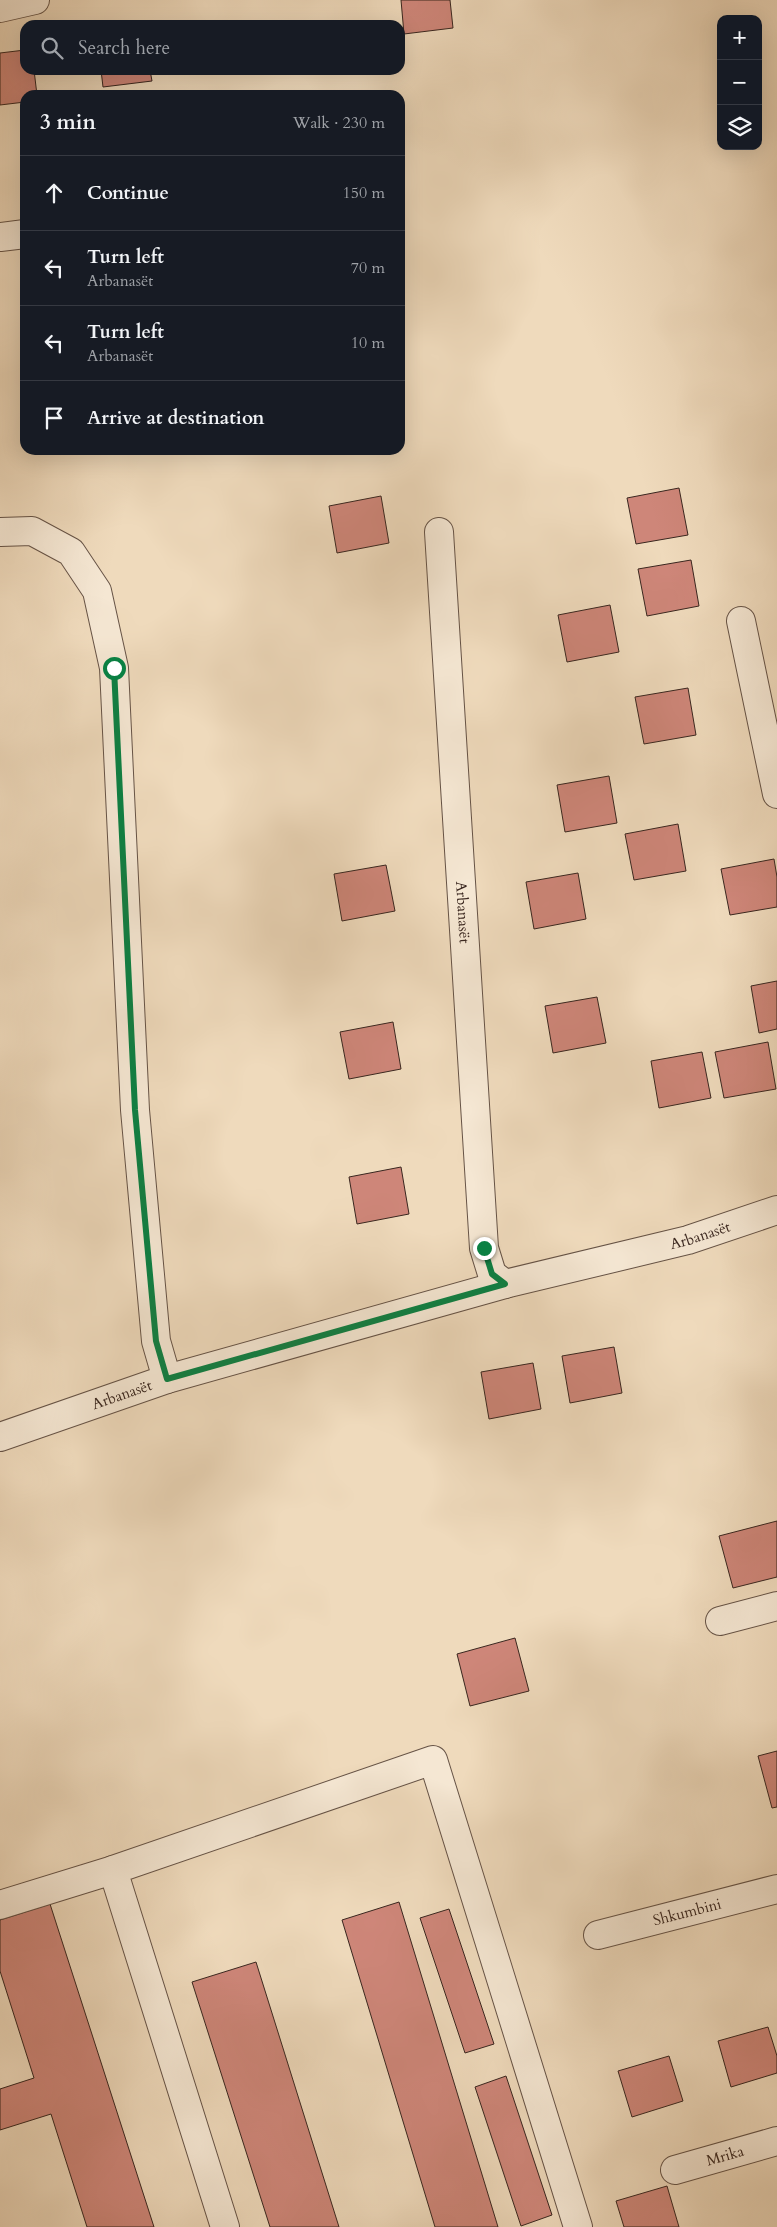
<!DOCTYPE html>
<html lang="en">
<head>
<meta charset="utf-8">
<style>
	body { margin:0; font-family:Cardo,serif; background:#20242c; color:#f1f3f6 }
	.controls { position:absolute; right:15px; top:15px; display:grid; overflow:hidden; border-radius:10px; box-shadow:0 5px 20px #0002 }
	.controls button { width:45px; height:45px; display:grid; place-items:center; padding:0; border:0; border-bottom:1px solid #363941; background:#171b24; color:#f1f3f6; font:25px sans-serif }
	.stop { position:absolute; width:15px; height:15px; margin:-11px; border:4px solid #0b8043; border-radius:50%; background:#fff }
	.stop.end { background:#0b8043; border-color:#fff; box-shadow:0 1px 5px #0008 }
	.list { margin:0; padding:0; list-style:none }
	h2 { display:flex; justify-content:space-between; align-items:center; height:65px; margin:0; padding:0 20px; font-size:21px }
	h2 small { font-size:16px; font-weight:400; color:#9ea1a6 }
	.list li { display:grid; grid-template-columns:32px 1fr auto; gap:15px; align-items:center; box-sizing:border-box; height:75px; padding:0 20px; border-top:1px solid #363941 }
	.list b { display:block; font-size:19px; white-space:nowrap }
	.list p { margin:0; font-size:16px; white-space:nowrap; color:#9ea1a6 }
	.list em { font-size:16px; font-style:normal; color:#9ea1a6 }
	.icon { flex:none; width:28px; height:28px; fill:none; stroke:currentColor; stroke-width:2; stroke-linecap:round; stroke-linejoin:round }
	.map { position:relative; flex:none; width:777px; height:2227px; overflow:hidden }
	.search { position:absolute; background:#171b24; box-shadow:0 5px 20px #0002; left:20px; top:20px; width:385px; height:55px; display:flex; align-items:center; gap:12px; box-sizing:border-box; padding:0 18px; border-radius:15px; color:#9ea1a6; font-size:19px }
	.panel { position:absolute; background:#171b24; box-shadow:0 5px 20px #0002; left:20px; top:90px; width:385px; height:365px; border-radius:15px }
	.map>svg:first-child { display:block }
	.building { fill:#ce8679; stroke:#39261f }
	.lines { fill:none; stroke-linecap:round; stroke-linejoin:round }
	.street-casing { stroke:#665346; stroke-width:30 }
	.street { stroke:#f5e7d3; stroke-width:28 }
	.route { stroke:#0b8043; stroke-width:6 }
	.labels { text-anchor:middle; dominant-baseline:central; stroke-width:5; stroke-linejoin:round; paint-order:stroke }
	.street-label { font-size:15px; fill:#39261f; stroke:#f5e7d3 }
</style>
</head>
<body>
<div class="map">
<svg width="777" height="2227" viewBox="0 0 777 2227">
	<rect width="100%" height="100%" fill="#efdabc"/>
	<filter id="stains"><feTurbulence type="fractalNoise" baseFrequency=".004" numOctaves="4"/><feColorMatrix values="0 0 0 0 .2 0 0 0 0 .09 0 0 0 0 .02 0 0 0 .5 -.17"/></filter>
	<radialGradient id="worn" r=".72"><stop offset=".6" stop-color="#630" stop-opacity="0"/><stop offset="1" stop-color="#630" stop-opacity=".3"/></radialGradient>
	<path class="building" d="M401,0H450L453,28L404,34Z
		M25,50V70H34L37,95H25V102L0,105V53Z
		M101,70H150L152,81L103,87Z
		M679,488L688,535L636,544L627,498Z
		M381,496L389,543L337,553L329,506Z
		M691,560L699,606L647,616L638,569Z
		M610,605L619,652L567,662L558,615Z
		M688,688L696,735L644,744L635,697Z
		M609,776L617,823L565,832L557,785Z
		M678,824L686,871L634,880L625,834Z
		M774,859L777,877V907L730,915L721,869Z
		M386,865L395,911L342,921L334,874Z
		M578,873L586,919L534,929L526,882Z
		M777,981V1029L759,1033L751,986Z
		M597,997L606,1043L553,1053L545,1006Z
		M393,1022L401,1069L349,1079L340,1032Z
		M768,1042L776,1089L724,1098L715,1052Z
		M702,1052L711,1098L659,1108L651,1061Z
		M401,1167L409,1214L357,1224L349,1177Z
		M614,1347L622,1393L570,1403L562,1356Z
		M533,1363L541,1409L489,1419L481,1372Z
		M777,1521V1577L733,1588L719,1536Z
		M515,1638L529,1691L470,1706L457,1654Z
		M777,1751V1807L772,1808L758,1756Z
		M399,1902L498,2227H435L342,1920Z
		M50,1904L154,2227H87L51,2114L0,2130V2089L34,2078L0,1971V1920Z
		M449,1909L494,2044L465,2053L420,1918Z
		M256,1962L339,2227H270L192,1982Z
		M768,2027L777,2056V2073L731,2087L718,2041Z
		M669,2056L683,2101L632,2117L618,2071Z
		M506,2076L552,2215L521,2226L475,2087Z
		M667,2186L679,2227H624L616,2201Z"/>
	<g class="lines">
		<g class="street-casing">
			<g id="street">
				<path d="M0,8L35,0"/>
				<path d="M0,237L25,234"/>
				<path d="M0,532L32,531L71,552L97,591L114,668L135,1110L156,1341L167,1379"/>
				<path id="s1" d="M439,532L484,1248L492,1274L505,1284"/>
				<path d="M741,621L777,794"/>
				<path id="s2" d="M0,1437L167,1379L505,1284L688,1240L777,1210"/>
				<path d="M720,1621L777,1606"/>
				<path d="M0,1905L113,1870"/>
				<path id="s3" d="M598,1935L777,1889"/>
				<path id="s4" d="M675,2170L777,2141"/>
				<path d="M225,2227L113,1870L433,1760L578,2227"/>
			</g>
		</g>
		<use href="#street" class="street"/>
	</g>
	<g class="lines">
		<path class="route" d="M114,668L135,1110L156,1341L167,1379L505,1284L492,1274L484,1248"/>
	</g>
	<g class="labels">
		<g class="street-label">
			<text stroke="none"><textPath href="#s1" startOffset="381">Arbanasët</textPath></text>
			<text stroke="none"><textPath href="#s2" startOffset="729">Arbanasët</textPath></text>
			<text stroke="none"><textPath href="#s2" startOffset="129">Arbanasët</textPath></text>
			<text stroke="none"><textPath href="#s3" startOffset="92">Shkumbini</textPath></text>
			<text stroke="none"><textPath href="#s4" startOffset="52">Mrika</textPath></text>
		</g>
	</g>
	<rect width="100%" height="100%" filter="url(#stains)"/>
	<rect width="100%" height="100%" fill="url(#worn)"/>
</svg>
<div class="controls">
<button>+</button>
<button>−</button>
<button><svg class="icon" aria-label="layers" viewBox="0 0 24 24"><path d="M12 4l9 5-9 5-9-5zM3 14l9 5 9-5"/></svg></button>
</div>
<div class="stop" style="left:114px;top:668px"></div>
<div class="stop end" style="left:484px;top:1248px"></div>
<div class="search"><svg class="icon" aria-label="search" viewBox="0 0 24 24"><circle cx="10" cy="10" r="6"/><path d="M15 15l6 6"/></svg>Search here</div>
<section class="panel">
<h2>3 min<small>Walk · 230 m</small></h2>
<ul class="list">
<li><svg class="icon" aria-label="ahead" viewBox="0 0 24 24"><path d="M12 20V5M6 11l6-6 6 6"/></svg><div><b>Continue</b></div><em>150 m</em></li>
<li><svg class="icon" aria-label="left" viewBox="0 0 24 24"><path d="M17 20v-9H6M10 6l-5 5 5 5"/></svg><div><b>Turn left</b><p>Arbanasët</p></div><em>70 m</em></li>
<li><svg class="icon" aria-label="left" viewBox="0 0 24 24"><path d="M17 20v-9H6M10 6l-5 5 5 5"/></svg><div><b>Turn left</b><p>Arbanasët</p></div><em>10 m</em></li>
<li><svg class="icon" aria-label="arrive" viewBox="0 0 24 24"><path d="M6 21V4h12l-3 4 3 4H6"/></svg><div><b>Arrive at destination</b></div></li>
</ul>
</section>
</div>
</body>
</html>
